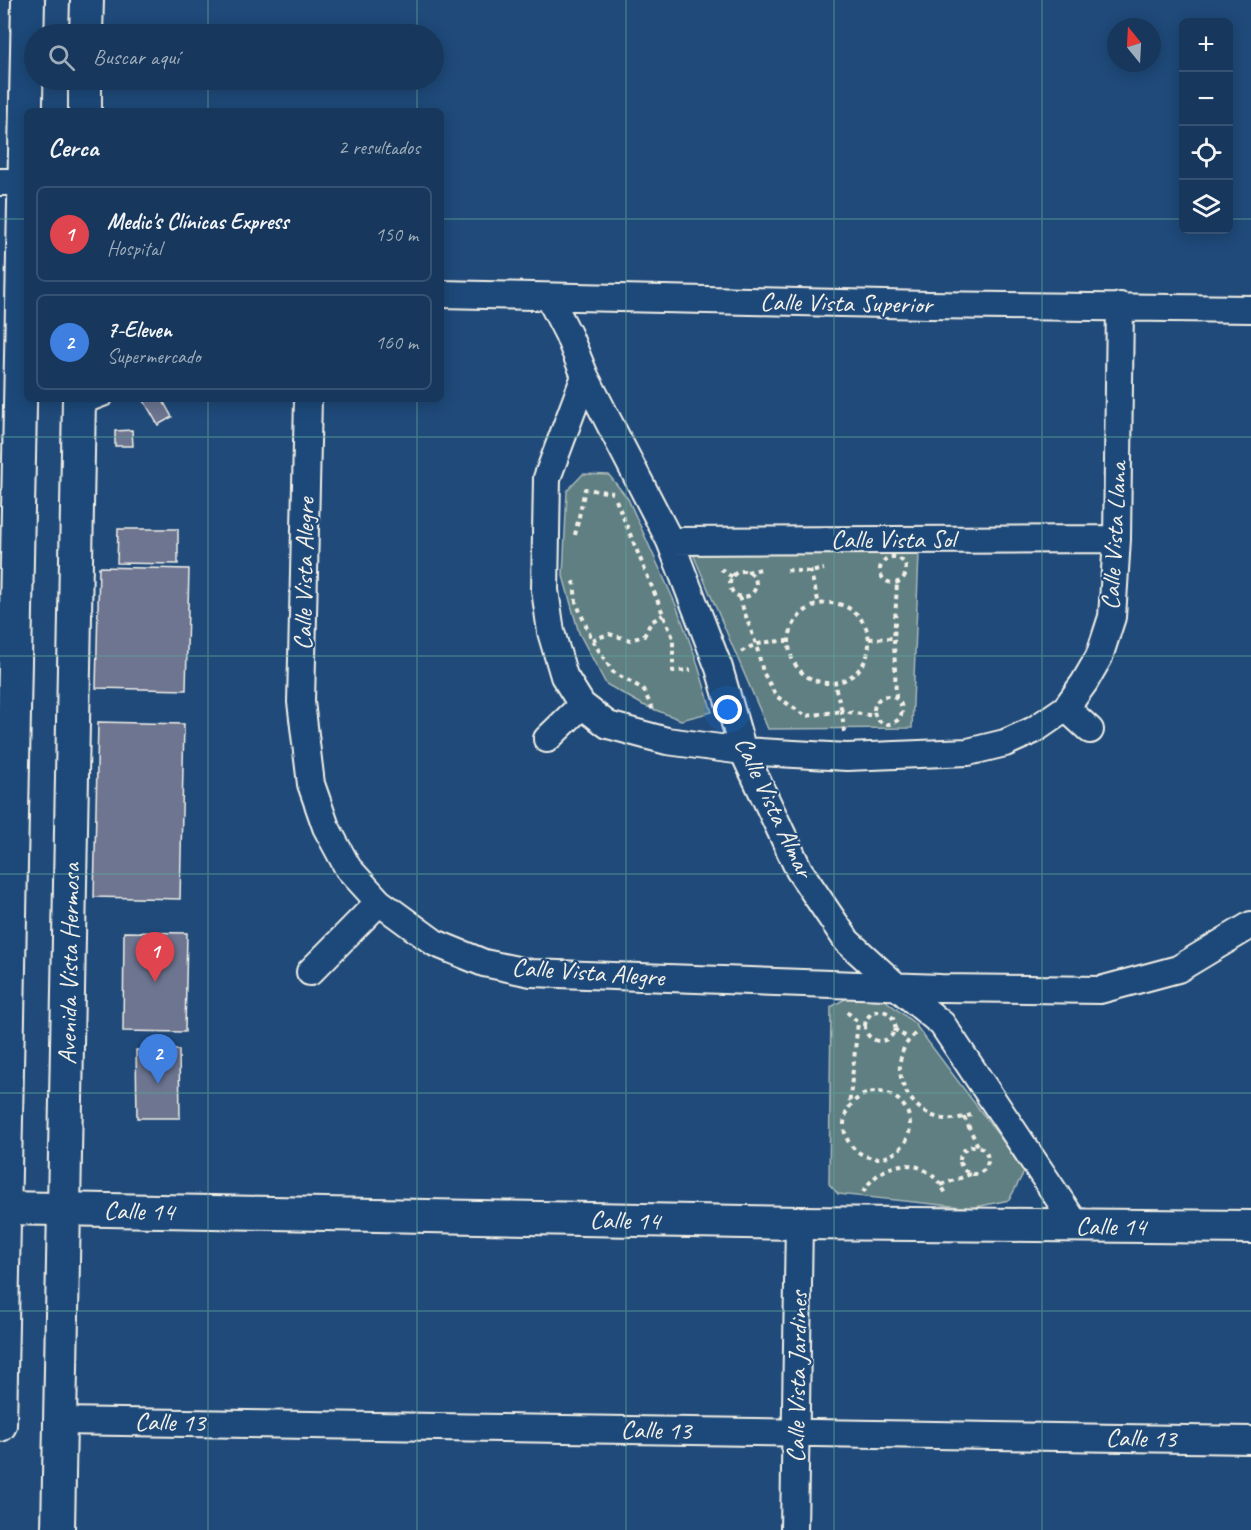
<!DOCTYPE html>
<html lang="es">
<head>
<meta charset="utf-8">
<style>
	body { margin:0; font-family:Caveat,sans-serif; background:#203f62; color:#f1f3f6 }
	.controls { position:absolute; right:18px; top:18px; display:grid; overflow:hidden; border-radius:9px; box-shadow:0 3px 15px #0003 }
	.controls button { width:54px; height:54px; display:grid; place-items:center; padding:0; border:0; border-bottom:2px solid #365272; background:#17385c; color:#f1f3f6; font:30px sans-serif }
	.compass { position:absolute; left:1107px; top:18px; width:54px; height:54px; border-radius:50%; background:#17385c; box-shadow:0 3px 15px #0003; rotate:342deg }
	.you { position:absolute; left:728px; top:710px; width:21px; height:21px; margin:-15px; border:4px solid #fff; border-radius:50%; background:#1a73e8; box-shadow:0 0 0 9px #1a73e833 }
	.badge { display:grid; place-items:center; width:39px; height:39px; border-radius:50%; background:#95b2f1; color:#fff; font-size:20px; font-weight:700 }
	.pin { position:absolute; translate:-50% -50px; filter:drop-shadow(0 2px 3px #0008) }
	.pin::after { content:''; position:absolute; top:32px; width:21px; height:18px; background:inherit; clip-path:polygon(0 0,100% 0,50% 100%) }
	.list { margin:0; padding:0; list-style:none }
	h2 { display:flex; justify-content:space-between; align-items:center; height:78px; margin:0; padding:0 24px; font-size:26px }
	h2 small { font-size:20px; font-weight:400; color:#9eacbb }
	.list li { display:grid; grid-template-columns:39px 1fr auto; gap:18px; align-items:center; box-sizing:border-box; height:96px; margin:0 12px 12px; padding:0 12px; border:2px solid #365272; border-radius:9px }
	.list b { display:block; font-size:22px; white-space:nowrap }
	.list p { margin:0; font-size:20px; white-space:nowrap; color:#9eacbb }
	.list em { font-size:20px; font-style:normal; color:#9eacbb }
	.icon { flex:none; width:33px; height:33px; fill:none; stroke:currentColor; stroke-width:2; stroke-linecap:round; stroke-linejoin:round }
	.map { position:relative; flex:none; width:1251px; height:1530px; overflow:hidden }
	.search { position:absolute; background:#17385c; box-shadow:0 3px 15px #0003; left:24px; top:24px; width:420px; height:66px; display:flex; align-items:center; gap:15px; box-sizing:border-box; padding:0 21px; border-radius:33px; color:#9eacbb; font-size:22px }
	.panel { position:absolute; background:#17385c; box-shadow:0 3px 15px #0003; left:24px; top:108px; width:420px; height:294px; border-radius:9px }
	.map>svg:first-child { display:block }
	.green { fill:#5f7f83; stroke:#aab8b6; stroke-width:1.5 }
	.building { fill:#6d7491; stroke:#f4f1e8; stroke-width:1.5 }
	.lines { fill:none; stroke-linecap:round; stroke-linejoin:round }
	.service-casing { stroke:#f4f1e8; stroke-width:16 }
	.minor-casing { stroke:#f4f1e8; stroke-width:30 }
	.tertiary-casing { stroke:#f4f1e8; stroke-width:36 }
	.path { stroke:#f4f1e8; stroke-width:4; stroke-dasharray:4.5 4.5; stroke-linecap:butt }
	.service { stroke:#1f4a7a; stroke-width:12 }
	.minor { stroke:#1f4a7a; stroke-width:26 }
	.tertiary { stroke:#1f4a7a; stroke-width:32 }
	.grid { fill:none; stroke:#5fa199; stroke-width:1.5; stroke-opacity:0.55 }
	.labels { text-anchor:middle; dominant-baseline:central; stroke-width:4.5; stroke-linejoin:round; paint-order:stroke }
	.street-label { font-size:26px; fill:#f4f1e8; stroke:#1f4a7a }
</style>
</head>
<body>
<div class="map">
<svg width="1251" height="1530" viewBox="0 0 1251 1530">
	<rect width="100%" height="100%" fill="#1f4a7a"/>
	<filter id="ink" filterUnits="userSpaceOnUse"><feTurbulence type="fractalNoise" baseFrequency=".0167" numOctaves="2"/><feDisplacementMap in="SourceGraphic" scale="12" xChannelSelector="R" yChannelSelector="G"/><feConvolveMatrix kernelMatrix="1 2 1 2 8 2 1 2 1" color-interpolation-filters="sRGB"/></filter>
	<g filter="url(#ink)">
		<path class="green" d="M583,474L609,475L628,499L676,605L695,656L712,712L681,720L643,705L606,684L579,633L563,576L567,491Z
			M919,553L912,728L768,729L693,554Z
			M850,996L885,1000L914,1023L1025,1170L1009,1200L971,1208L838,1194L829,1184L831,1007Z"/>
		<path class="building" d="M143,399H162L172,417L158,425Z
			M132,430L133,446H115V431Z
			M118,529H178V564L117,563Z
			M99,567L189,569L186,690L96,688Z
			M98,722L184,724L180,899L94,897Z
			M124,932L187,933L185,1032L123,1031Z
			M136,1050H179L180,1118H137Z"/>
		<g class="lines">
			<g class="service-casing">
				<path id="service" d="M80,409L106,399"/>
			</g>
			<g class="minor-casing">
				<path id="minor" d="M0,182H24
					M441,294L928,305L1251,309
					M549,297L568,334L585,376L670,541L719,668L743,751L799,870L847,941L895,985L942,1024L1077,1226
					M585,376L547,478L545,590L551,632L564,676L582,705L608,725L667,741L743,751L847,757L968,752L1005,743L1034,730L1066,708L1084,683L1099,657L1112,617L1117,539L1120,306
					M308,399L301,702L311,784L326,827L348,868L379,902L435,943L484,963L531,973L941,988L1100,990L1178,969L1251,925
					M670,541L1117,539
					M1066,708L1090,730
					M547,739L582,705
					M310,972L379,902
					M60,1421L1251,1440
					M794,1530L799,1223"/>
			</g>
			<g class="tertiary-casing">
				<g id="tertiary">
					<path d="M86,34L87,0"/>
					<path d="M85,111V80"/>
					<path id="s1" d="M4,1208L799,1223L1251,1227"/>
					<path d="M0,1425L28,0"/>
					<path id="s2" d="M58,1530L79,399"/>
				</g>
			</g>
			<path class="path" d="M616,500L673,638V671L691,670
				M575,535L585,489L613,493
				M880 570a13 13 0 1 1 26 0a13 13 0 1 1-26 0Z
				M721,569L732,577
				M787,570L810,572L824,569
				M810,570L819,604
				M730 584a13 13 0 1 1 26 0a13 13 0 1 1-26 0Z
				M747,572L761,569
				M574,581L576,602L592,640L613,672L643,689L653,710
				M739,597L756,644L763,672L776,696L806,716L842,711L834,683
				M789 643a40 40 0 1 1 80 0a40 40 0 1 1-80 0Z
				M869,639L894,638
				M592,640L609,634L630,640L644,636L651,622L663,615
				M741,652C756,642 772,641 789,641
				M874 710a14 14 0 1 1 28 0a14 14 0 1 1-28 0Z
				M896,698L894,642L897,582
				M844,732L842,711L875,716
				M865 1026a15 15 0 1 1 30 0a15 15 0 1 1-30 0Z
				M847,1012L858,1022L849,1107
				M894,1029L909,1039
				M915,1034C885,1059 903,1109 939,1118C950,1121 960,1118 971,1115
				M844 1125a33 33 0 1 1 66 0a33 33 0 1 1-66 0Z
				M964,1117L978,1146
				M960 1160a14 14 0 1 1 28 0a14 14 0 1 1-28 0Z
				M941,1185L971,1174
				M863,1192C885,1156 927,1155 946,1194"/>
			<use href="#service" class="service"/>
			<use href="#minor" class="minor"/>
			<use href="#tertiary" class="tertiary"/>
		</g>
	</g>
	<path class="grid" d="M208,0V34M417,0V34M626,0V1530M834,0V1530M1042,0V1530M208,80V111M417,80V111M0,219H27M441,219H1184M1228,219H1251M208,399V1530M417,399V1530M0,437H1251M0,656H1251M0,874H1251M0,1093H1251M0,1311H1251"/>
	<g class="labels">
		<g class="street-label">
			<text transform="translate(846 303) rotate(1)">Calle Vista Superior</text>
			<text transform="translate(1114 536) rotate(-87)">Calle Vista Llana</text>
			<text x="893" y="539">Calle Vista Sol</text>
			<text transform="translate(304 574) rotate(-89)">Calle Vista Alegre</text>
			<text transform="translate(774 807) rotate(65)">Calle Vista Almar</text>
			<text stroke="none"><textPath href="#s2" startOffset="566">Avenida Vista Hermosa</textPath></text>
			<text transform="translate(588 972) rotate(4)">Calle Vista Alegre</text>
			<text stroke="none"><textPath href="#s1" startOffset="135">Calle 14</textPath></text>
			<text stroke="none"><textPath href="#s1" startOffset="621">Calle 14</textPath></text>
			<text stroke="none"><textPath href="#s1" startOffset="1107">Calle 14</textPath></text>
			<text transform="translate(797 1377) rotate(-89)">Calle Vista Jardines</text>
			<text transform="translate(170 1422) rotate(1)">Calle 13</text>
			<text transform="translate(656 1430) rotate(1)">Calle 13</text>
			<text transform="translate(1141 1438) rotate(1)">Calle 13</text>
		</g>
	</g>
</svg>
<div class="controls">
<button>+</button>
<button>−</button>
<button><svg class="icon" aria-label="locate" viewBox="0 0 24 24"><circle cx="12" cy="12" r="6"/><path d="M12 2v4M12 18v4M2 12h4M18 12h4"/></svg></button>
<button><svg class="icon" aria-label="layers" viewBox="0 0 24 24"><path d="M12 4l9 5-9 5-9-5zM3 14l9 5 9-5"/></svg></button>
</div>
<svg class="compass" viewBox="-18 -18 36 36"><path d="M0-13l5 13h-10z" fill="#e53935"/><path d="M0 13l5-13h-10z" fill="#9eacbb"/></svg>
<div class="you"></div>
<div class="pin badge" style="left:155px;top:982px;background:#e0444e">1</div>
<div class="pin badge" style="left:158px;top:1084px;background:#3f7fe0">2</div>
<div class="search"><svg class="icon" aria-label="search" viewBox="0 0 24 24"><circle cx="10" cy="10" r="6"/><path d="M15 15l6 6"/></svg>Buscar aquí</div>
<section class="panel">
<h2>Cerca<small>2 resultados</small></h2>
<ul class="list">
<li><span class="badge" style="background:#e0444e">1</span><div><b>Medic's Clínicas Express</b><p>Hospital</p></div><em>150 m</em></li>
<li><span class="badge" style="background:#3f7fe0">2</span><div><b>7-Eleven</b><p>Supermercado</p></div><em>160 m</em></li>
</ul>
</section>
</div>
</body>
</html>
